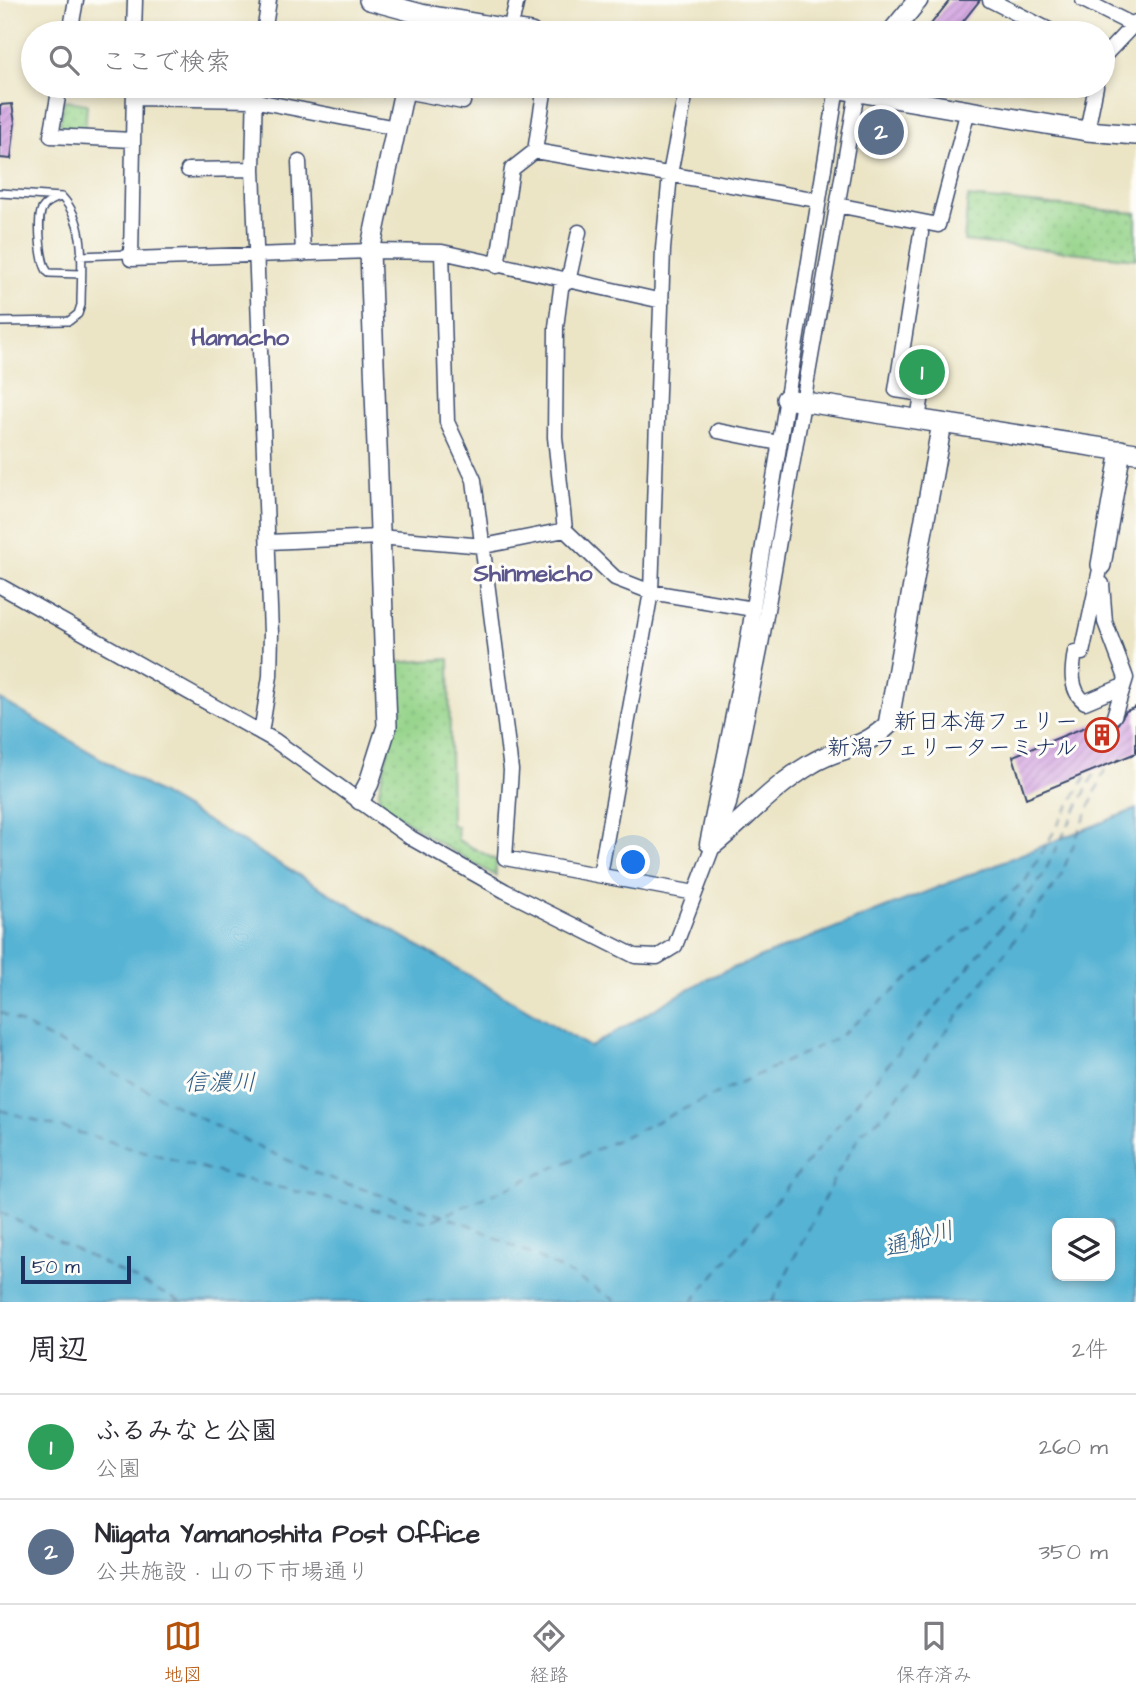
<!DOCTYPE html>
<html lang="ja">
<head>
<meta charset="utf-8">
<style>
	body { margin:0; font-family:"Architects Daughter","Klee One",sans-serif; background:#f2f2f3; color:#2b2b33 }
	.controls { position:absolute; right:21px; bottom:21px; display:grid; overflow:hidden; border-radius:14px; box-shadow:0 4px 10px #0003 }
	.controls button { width:63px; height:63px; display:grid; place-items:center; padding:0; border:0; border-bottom:2px solid #e1e1e2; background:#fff; color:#2b2b33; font:35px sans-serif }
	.scale { position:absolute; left:21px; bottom:18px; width:110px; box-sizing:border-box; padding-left:7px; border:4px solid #1b2f5e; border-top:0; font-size:19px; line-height:24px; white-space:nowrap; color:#1b2f5e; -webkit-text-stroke:5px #fdfcf7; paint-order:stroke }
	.you { position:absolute; left:634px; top:863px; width:24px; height:24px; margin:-18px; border:5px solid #fff; border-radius:50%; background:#1a73e8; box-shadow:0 0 0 10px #1a73e833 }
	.badge { display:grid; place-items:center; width:46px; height:46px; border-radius:50%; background:#b45309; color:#fff; font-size:23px; font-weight:700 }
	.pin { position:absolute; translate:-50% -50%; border:4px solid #fff; box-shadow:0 2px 7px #0006 }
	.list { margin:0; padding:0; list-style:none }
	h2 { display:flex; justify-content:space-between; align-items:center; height:91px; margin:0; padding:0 28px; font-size:30px }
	h2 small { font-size:23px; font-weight:400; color:#7c7c81 }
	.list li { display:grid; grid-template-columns:46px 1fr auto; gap:21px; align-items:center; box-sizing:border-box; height:105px; padding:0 28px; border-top:2px solid #e1e1e2 }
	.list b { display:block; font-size:26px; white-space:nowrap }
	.list p { margin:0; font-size:23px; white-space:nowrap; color:#7c7c81 }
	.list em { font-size:23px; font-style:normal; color:#7c7c81 }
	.icon { flex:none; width:38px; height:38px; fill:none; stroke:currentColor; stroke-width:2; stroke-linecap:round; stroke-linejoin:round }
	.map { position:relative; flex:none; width:1136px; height:1302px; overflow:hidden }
	.search { position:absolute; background:#fff; box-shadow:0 4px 10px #0003; left:21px; right:21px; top:21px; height:77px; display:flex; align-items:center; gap:18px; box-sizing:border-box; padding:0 24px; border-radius:38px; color:#7c7c81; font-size:26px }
	.sheet { height:301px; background:#fff }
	nav { display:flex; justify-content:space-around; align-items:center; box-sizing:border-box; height:98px; border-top:2px solid #e1e1e2; background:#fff; font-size:19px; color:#7c7c81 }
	nav a { display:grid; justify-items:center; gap:4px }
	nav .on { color:#b45309 }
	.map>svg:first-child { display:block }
	.green { fill:url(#green-dots); stroke:#588174; stroke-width:2 }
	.water { fill:#56b3d4; stroke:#387199; stroke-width:2; fill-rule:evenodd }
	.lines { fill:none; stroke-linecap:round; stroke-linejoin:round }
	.ferry { stroke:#305d87; stroke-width:2; stroke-dasharray:9 7; stroke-linecap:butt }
	.building { fill:url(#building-hatch) }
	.lane-casing { stroke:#3a4a6d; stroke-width:10 }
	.street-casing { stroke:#3a4a6d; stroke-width:17 }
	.secondary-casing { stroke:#3a4a6d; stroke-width:22 }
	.lane { stroke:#fff; stroke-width:7 }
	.street { stroke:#fff; stroke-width:14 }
	.secondary { stroke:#fff; stroke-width:19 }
	.labels { text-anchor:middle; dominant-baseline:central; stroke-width:6; stroke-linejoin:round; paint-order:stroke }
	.poi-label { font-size:23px; fill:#1b2f5e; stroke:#fdfcf7; text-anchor:end }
	.neighbourhood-label { font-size:24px; font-weight:bold; fill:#5b568c; stroke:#fdfcf7 }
	.water-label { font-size:24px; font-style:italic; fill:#305d87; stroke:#fdfcf7 }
</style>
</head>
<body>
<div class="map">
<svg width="1136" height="1302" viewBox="0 0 1136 1302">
	<defs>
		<pattern id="green-dots" width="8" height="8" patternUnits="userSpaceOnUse" patternTransform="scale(1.75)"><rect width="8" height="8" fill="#94d389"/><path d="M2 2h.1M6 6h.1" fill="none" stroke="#7fb579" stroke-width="1.8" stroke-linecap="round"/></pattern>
		<pattern id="building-hatch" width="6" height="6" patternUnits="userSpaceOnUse" patternTransform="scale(1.75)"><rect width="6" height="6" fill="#d19ee0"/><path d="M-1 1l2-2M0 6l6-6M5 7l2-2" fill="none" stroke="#a981b9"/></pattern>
	</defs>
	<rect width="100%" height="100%" fill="#fdfcf7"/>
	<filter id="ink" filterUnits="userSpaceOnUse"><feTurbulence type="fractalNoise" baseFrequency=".0143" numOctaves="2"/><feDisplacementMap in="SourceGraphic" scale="14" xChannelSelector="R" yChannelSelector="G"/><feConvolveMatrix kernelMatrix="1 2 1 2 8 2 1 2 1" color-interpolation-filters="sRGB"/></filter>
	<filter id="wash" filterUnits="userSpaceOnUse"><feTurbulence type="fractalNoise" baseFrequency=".00686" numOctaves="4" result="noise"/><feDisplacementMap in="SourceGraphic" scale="28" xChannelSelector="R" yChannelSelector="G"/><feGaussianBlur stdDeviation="1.57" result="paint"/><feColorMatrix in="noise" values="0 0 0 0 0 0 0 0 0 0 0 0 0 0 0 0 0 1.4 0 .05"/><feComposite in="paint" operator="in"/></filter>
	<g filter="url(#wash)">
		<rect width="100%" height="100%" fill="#ebe4c5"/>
		<path class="green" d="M64,100L87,104L85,130L64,129L60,123Z
			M968,197L1136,213V259L964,241Z
			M906,362L941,367L937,387L909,383L904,377Z
			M449,659L451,825L457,826L458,840L496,860V876L429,837L380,802L379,790L393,729L392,663Z"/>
		<path class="water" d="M0,699L590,1047L708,978L1136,809V1302H0ZM1057,1223H1110V1276H1057Z"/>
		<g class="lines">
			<path class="ferry" d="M0,1012L213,1125L315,1173L470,1225L569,1273L618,1302
				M0,1110L234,1177L428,1222L602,1147L839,1037L1026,880L1089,771
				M0,1212L181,1302
				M692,1302L1041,879L1096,770
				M772,1302L836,1175L862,1132L883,1116L1059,880L1108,762"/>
		</g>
		<g id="blocks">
			<path class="building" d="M950,0H980L961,24L971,33H924Z
				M12,104L15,123L11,159L0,158V105Z
				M879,116L886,125L896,127L894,134L899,135L896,146L864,139L867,125Z
				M1136,707V753L1026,798L1013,756L1105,719L1110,725H1117L1126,711Z"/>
		</g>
	</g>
	<g filter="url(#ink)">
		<use href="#blocks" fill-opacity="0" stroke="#3a4a6d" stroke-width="2"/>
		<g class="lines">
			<g class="lane-casing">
				<path id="lane" d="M0,193L62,197C88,225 81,268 81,305L78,314L69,321L0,322
					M61,197C54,199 46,202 42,209C37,219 40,266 49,273L81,274
					M80,256L130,254"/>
			</g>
			<g class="street-casing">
				<path id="street" d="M990,0L1055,33
					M1083,0L1133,25
					M510,30L517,0
					M70,33L76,0
					M134,33L135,0
					M264,33L269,0
					M1103,57L1136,22
					M60,86L51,136L132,140
					M134,86L131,259L370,251L442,252L662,301
					M255,86L253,169L271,633L270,676L261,733
					M404,91L463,102
					M134,98L252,100L396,128
					M1087,131L1096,86
					M535,151L818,200
					M299,162L303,254
					M188,170L253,169
					M837,205L938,225L968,110
					M442,252L447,422L474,480L511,770L505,858L695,893
					M497,266L512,169L535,151L545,86
					M562,281L556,327L555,437L565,530L615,578L651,592L753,609
					M568,282L579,232
					M918,420L922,394L896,390L921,233
					M718,431L779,443
					M269,542L379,537L484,546L565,530
					M1101,565L1082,653L1075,652C1072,669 1069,690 1085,702L1123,686
					M1102,584L1105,622L1126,678L1114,716
					M0,586L274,740L411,838L505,891L635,956L657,957L675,946L729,804L760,650L857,92
					M707,844L746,651L837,88
					M600,875L651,592L663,249L670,174L687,86"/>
			</g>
			<g class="secondary-casing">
				<path id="secondary" d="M369,0L421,14L531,33
					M417,33L421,14
					M891,33L918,0
					M823,86L1087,131L1136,135
					M786,399L1136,453
					M1101,565L1121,450
					M360,800L369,783L387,726L370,251L405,86
					M714,844C747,817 774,786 811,764C839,746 860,752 888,725L942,423"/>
			</g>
			<use href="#lane" class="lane"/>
			<use href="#street" class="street"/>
			<use href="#secondary" class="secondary"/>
		</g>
	</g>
	<defs>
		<g id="building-ring" transform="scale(1.75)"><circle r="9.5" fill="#fdfcf7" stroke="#c8321e" stroke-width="1.5"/><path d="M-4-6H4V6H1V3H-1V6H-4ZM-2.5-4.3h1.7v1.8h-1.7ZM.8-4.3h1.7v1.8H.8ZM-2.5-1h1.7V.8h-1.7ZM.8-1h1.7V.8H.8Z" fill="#c8321e"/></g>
	</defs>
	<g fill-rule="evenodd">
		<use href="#building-ring" x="1102" y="735"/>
	</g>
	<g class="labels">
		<g class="poi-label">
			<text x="1078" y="722">新日本海フェリー<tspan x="1078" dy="26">新潟フェリーターミナル</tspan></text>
		</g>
		<g class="neighbourhood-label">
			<text x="240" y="338">Hamacho</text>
			<text x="533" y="574">Shinmeicho</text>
		</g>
		<g class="water-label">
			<text x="220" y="1083">信濃川</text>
			<text transform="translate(919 1240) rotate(-16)">通船川</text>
		</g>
	</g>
</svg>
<div class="controls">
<button><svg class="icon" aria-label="layers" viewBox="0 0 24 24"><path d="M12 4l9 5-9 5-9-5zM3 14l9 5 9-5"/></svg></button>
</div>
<div class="scale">50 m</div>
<div class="you"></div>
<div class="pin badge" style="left:922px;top:372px;background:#2e9e5b">1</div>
<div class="pin badge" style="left:881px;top:132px;background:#5c6f8a">2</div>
<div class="search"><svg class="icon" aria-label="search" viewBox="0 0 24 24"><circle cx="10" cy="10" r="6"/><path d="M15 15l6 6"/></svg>ここで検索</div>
</div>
<section class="sheet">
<h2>周辺<small>2件</small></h2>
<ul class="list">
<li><span class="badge" style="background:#2e9e5b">1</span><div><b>ふるみなと公園</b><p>公園</p></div><em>260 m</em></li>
<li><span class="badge" style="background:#5c6f8a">2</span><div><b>Niigata Yamanoshita Post Office</b><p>公共施設 · 山の下市場通り</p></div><em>350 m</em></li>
</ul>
</section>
<nav>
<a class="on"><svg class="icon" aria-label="map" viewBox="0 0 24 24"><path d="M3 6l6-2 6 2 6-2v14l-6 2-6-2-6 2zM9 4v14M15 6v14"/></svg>地図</a>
<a><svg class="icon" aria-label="directions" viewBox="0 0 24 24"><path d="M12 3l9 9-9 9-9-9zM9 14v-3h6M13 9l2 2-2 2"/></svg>経路</a>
<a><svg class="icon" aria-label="saved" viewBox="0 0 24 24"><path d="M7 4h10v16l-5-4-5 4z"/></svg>保存済み</a>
</nav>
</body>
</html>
